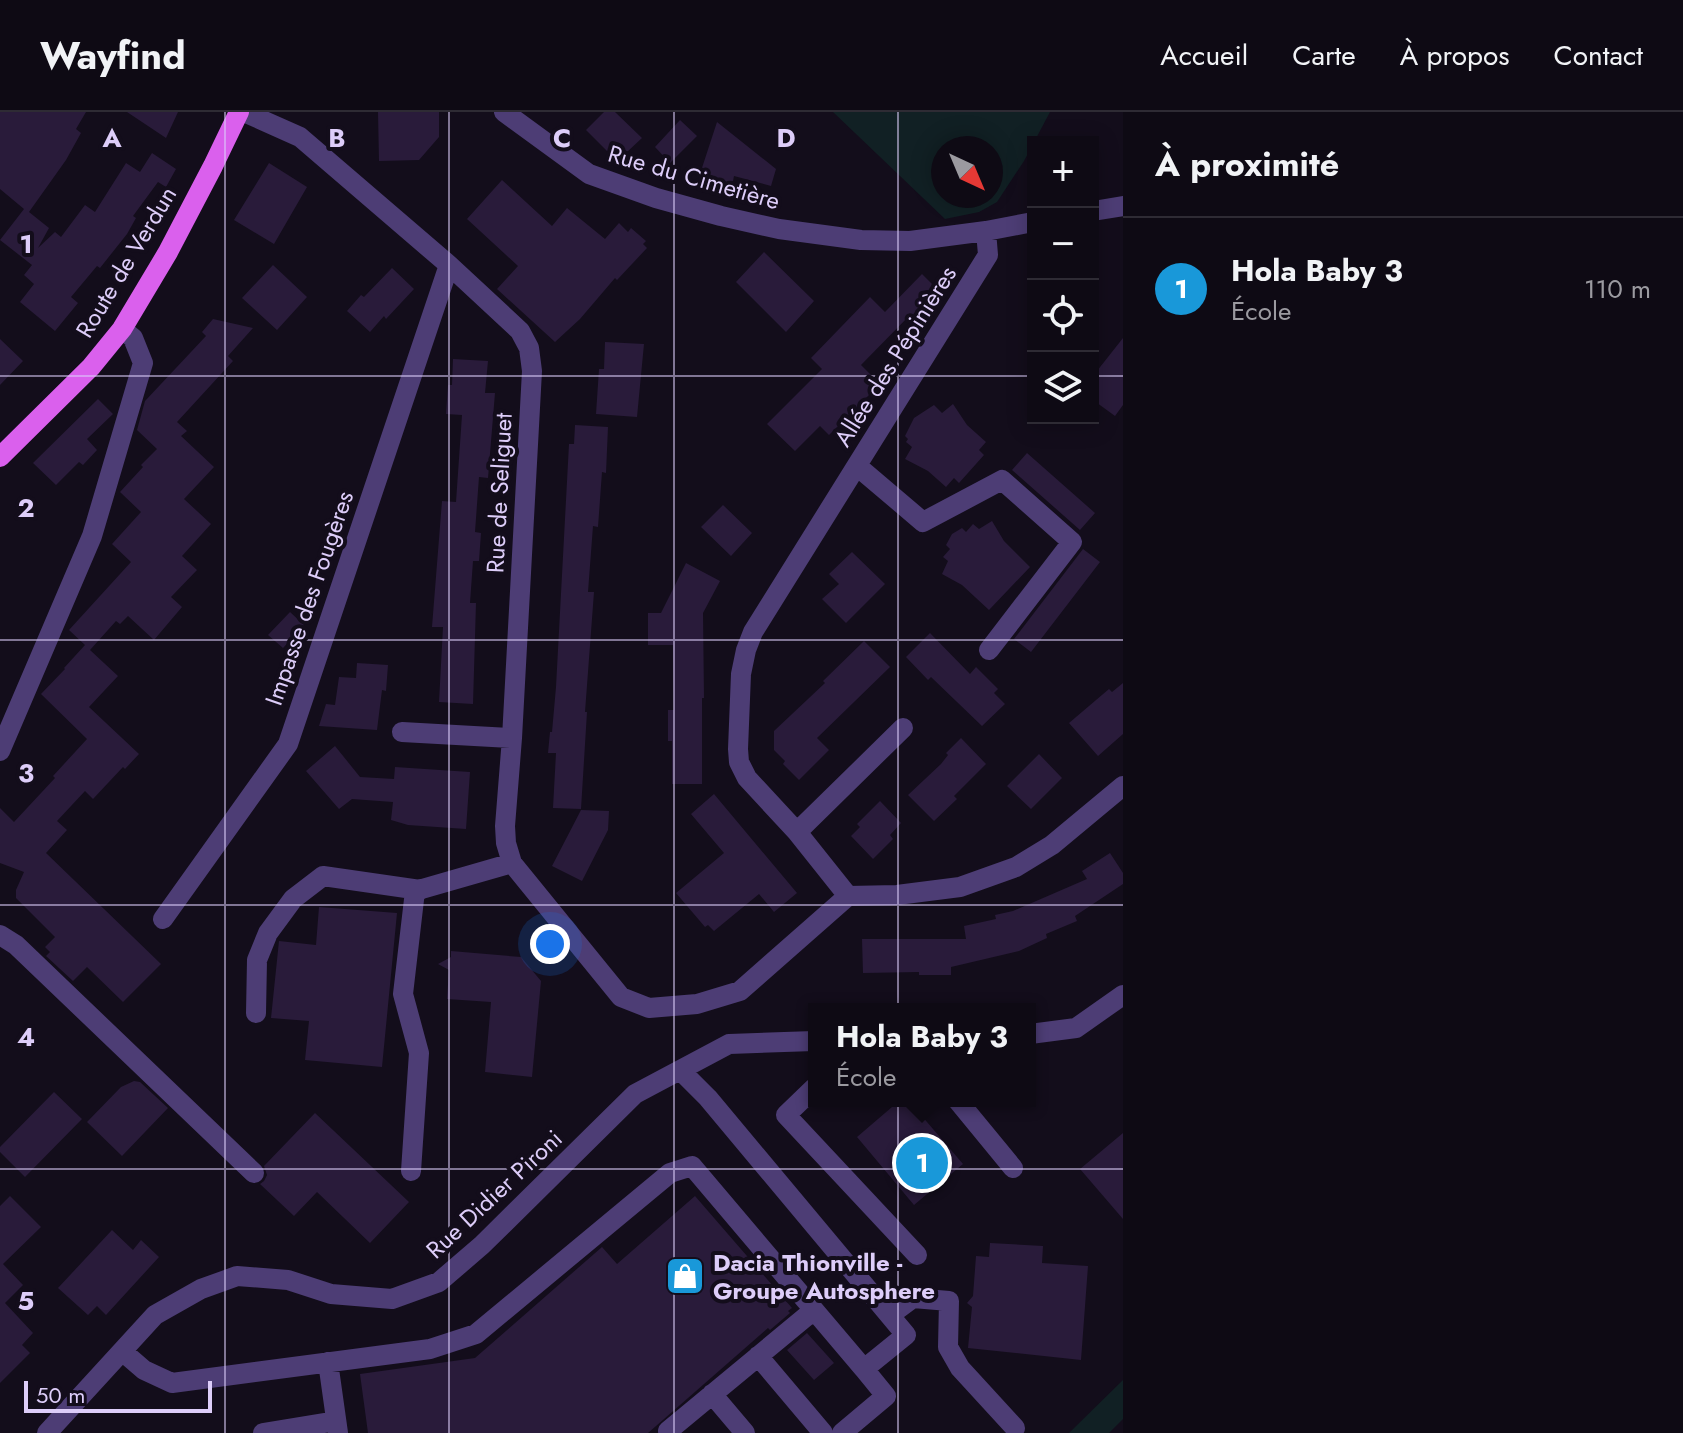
<!DOCTYPE html>
<html lang="fr">
<head>
<meta charset="utf-8">
<style>
	body { margin:0; font-family:Jost,sans-serif; background:#17131d; color:#f1f3f6 }
	.controls { position:absolute; right:24px; top:24px; display:grid; overflow:hidden; border-radius:0px; box-shadow:0 4px 20px #0003 }
	.controls button { width:72px; height:72px; display:grid; place-items:center; padding:0; border:0; border-bottom:2px solid #2e2b34; background:#0e0a14; color:#f1f3f6; font:40px sans-serif }
	.compass { position:absolute; left:931px; top:24px; width:72px; height:72px; border-radius:50%; background:#0e0a14; box-shadow:0 4px 20px #0003; rotate:136deg }
	.scale { position:absolute; left:24px; bottom:20px; width:188px; box-sizing:border-box; padding-left:8px; border:4px solid #ddcdf9; border-top:0; font-size:22px; line-height:28px; white-space:nowrap; color:#ddcdf9; -webkit-text-stroke:6px #130d1b; paint-order:stroke }
	.you { position:absolute; left:550px; top:832px; width:28px; height:28px; margin:-20px; border:6px solid #fff; border-radius:50%; background:#1a73e8; box-shadow:0 0 0 12px #1a73e833 }
	.badge { display:grid; place-items:center; width:52px; height:52px; border-radius:50%; background:#1998d9; color:#fff; font-size:26px; font-weight:700 }
	.pin { position:absolute; translate:-50% -50%; border:4px solid #fff; box-shadow:0 2px 8px #0006 }
	.popup { position:absolute; left:808px; top:891px; width:228px; height:104px; box-sizing:border-box; display:grid; place-content:center; border-radius:0px; background:#0e0a14; filter:drop-shadow(0 2px 6px #0005); font-size:26px; white-space:nowrap; color:#9b9aa0 }
	.popup b { font-size:30px; color:#f1f3f6 }
	.popup::after { content:''; position:absolute; left:50%; top:100%; margin-left:-16px; border:16px solid transparent; border-top-color:#0e0a14 }
	.list { margin:0; padding:0; list-style:none }
	h2 { display:flex; justify-content:space-between; align-items:center; height:104px; margin:0; padding:0 32px; font-size:34px }
	h2 small { font-size:26px; font-weight:400; color:#9b9aa0 }
	.list li { display:grid; grid-template-columns:52px 1fr auto; gap:24px; align-items:center; box-sizing:border-box; height:144px; padding:0 32px; border-top:2px solid #2e2b34 }
	.list b { display:block; font-size:30px; white-space:nowrap }
	.list p { margin:0; font-size:26px; white-space:nowrap; color:#9b9aa0 }
	.list em { font-size:26px; font-style:normal; color:#9b9aa0 }
	.icon { flex:none; width:44px; height:44px; fill:none; stroke:currentColor; stroke-width:2; stroke-linecap:round; stroke-linejoin:round }
	.map { position:relative; flex:none; width:1123px; height:1321px; overflow:hidden }
	header { display:flex; align-items:center; gap:48px; box-sizing:border-box; height:112px; padding:0 40px; background:#0e0a14; border-bottom:2px solid #2e2b34 }
	header strong { font-size:38px }
	nav { display:flex; gap:44px; margin-inline-start:auto; font-size:28px }
	main { display:flex }
	aside { flex:1; background:#0e0a14 }
	.map>svg:first-child { display:block }
	.green { fill:#112024; fill-rule:evenodd }
	.building { fill:#291b3a }
	.lines { fill:none; stroke-linecap:round; stroke-linejoin:round }
	.minor { stroke:#4d3d75; stroke-width:20 }
	.major { stroke:#da60ed; stroke-width:20 }
	.grid { fill:none; stroke:#ddcdf9; stroke-width:2; stroke-opacity:0.55 }
	.labels { text-anchor:middle; dominant-baseline:central; stroke-width:8; stroke-linejoin:round; paint-order:stroke }
	.street-label { font-size:24px; fill:#ddcdf9; stroke:#130d1b }
	.poi-label { font-size:24px; font-weight:bold; fill:#ddcdf9; stroke:#130d1b; text-anchor:start }
	.grid-label { font-size:26px; text-anchor:middle; font-weight:bold; fill:#ddcdf9; stroke:#130d1b; stroke-width:8; stroke-linejoin:round; paint-order:stroke }
</style>
</head>
<body>
<header>
<strong>Wayfind</strong>
<nav><a>Accueil</a><a>Carte</a><a>À propos</a><a>Contact</a></nav>
</header>
<main>
<div class="map">
<svg width="1123" height="1321" viewBox="0 0 1123 1321">
	<rect width="100%" height="100%" fill="#130d1b"/>
	<path class="green" d="M833,0H1050L1024,49L997,90L979,100L945,107ZM943,36H991V84H943Z
		M1123,1268V1307L1109,1321H1069Z"/>
	<path class="building" d="M0,0H86L76,17L81,21L66,48L29,100L49,116L38,136L55,120L61,125L85,93L95,100L126,51L140,60L152,41L176,57L166,75L158,70L133,104L136,106L127,122L100,156L97,154L71,185L78,191L55,219L20,190L34,172L24,163L32,153L0,128L24,97L0,77Z
		M127,0H178L166,26Z
		M378,0H439V25L419,48L379,49Z
		M604,0H615L642,26L627,40L619,32L610,42L586,18Z
		M680,8L697,24L670,51L655,35Z
		M717,10L776,57L771,74L734,64L732,74L725,79L702,73L699,65Z
		M269,51L307,75L274,132L234,108Z
		M502,68L552,114L567,96L605,127L619,111L628,120L631,116L646,129L643,132L647,136L617,168L615,166L580,207L555,230L497,177L518,154L467,107Z
		M764,140L814,189L786,220L736,170Z
		M273,153L307,185L277,218L242,186Z
		M392,156L414,177L386,207L384,204L370,220L347,199L361,183L364,185Z
		M922,162L938,178L912,205L910,203L861,253L880,272L829,323L820,314L795,339L767,312L822,257L811,246L870,185L885,200Z
		M213,207L253,216L228,244L233,249L177,310L187,319L181,324L214,355L184,387L211,412L182,444L197,458L171,485L182,495L154,528L128,504L120,512L116,509L90,538L118,564L89,595L139,642L125,657L123,655L93,687L85,679L57,709L67,718L46,741L161,852L123,890L87,855L73,869L46,844L50,840L45,835L55,825L16,786V778L24,760L0,751V696L14,710L55,666L53,664L87,627L41,582L65,557L64,556L85,533L69,518L131,450L112,432L141,400L120,380L143,355L141,353L157,337L137,318L145,289L206,224L202,220Z
		M1123,226V293L1115,304L1093,288V264Z
		M0,227L23,249L0,273Z
		M605,230L644,232L637,305L596,302L599,257H604Z
		M453,247L488,249L485,281H495L488,366L479,365L475,420L481,421L479,449H473L470,491H476L473,592L439,590L443,515H432L442,389L456,390L462,303L446,302L448,273H452Z
		M98,287L113,302L87,327L97,338L83,353L79,350L56,373L33,351Z
		M953,292L967,313L986,330L979,338L984,343L959,371L954,366L946,375L928,359L905,347L912,335L906,330L908,327L905,324L914,306L934,293L942,301Z
		M575,313L608,315L606,361L602,360L598,415L593,414L588,480H594L585,600H587L581,697L553,696L556,641H548L550,620H552L556,575L569,332H574Z
		M1027,341L1095,401L1080,418L1012,358Z
		M723,393L752,421L731,444L701,415Z
		M992,409L1004,429L1030,455L989,498L962,473L942,462L948,449L943,445L950,437L946,433L952,422L962,416L966,420L973,412L979,417Z
		M1083,437L1100,450L1031,540L1014,527Z
		M852,440L885,472L846,511L822,487L839,472L829,462Z
		M686,451L720,469L703,501L704,586H702V672H672V629H668V598H674L673,533H648V501H661Z
		M290,500L304,513L283,536L268,523Z
		M930,521L970,562L976,555L998,577L994,581L1005,592L982,614L931,565L928,568L906,545Z
		M864,529L890,555L817,626L829,638L799,668L783,652L785,649L774,638V619L825,571L823,569Z
		M357,551L388,553L386,579L382,578L377,618L319,614L326,592L335,593L339,565L356,566Z
		M1123,571V622L1098,644L1069,611L1109,577L1112,580Z
		M961,626L986,652L954,684L957,687L934,709L908,683L941,652L948,643L946,641Z
		M335,634L360,665L394,667L395,655L470,660L466,717L408,713L391,708L393,690L352,687L339,697L306,659Z
		M1039,642L1062,666L1031,697L1007,674Z
		M714,682L797,781L774,800L759,782L714,819L708,813L705,815L676,781L724,741L691,702Z
		M880,689L901,711L890,723L893,727L873,747L851,724L860,715L857,712Z
		M581,698L609,699L608,718L582,769L552,754Z
		M1110,741L1123,761V772L1075,804L1077,809L1046,822L1047,826L1019,839L951,855V863H919V860L863,861L862,827H966L964,814L996,807L995,803L1013,799L1087,767L1082,759Z
		M319,795L397,801L382,955L305,948L309,909L271,906L279,829L316,833Z
		M451,839L521,845L541,869L532,965L485,960L491,890L447,887L449,858L438,852L451,845Z
		M134,969L140,970L168,996L122,1044L87,1010L121,975Z
		M54,980L82,1007L25,1065L0,1040V1035Z
		M899,989H909L963,1052L914,1093L857,1025Z
		M315,1001L409,1090L370,1131L317,1080L294,1104L260,1072L264,1069L267,1063L264,1054Z
		M1123,1021V1107L1080,1057Z
		M10,1084L41,1115L3,1152L23,1173L5,1191L33,1221L22,1233L30,1241L0,1271V1094Z
		M695,1084L792,1196L788,1199L790,1201L770,1218L768,1216L648,1321H368L360,1262L475,1246L602,1135L617,1152Z
		M112,1118L133,1138L141,1128L159,1145L106,1203L97,1194L88,1203L58,1176Z
		M990,1131L1043,1134L1042,1151L1088,1154L1081,1248L968,1236L972,1195L967,1191L973,1184L976,1144L989,1145Z
		M807,1221L834,1251L814,1268L787,1238Z"/>
	<g class="lines">
		<path class="minor" d="M244,0L300,25L449,153L520,219L529,236L532,259L512,626L505,714L506,731L512,751L621,885L649,896L697,892L740,879L848,784
			M504,0L589,62L656,86L721,104L779,117L861,128L910,129L986,119L1033,110
			M1093,99L1123,94
			M986,119L988,143L753,520L746,538L741,562L738,637L739,650L747,666L797,720L848,784L897,783L960,775L1016,755L1052,733L1123,674
			M857,354L923,410L1002,368L1072,430L989,538
			M402,620L512,626
			M0,639L92,424L143,251L133,226L122,217
			M797,720L903,616
			M163,807L288,632L449,153
			M0,823L16,833L254,1061
			M256,901L257,848L268,821L293,787L323,764L420,778
			M1030,922L1076,916L1123,883
			M814,976L786,1003L917,1143
			M958,989L1013,1056
			M411,1059L419,941L403,882L415,779L512,751
			M890,1203L913,1186L949,1189L948,1235L960,1256L1015,1316
			M122,1239L144,1258L172,1271L430,1237L476,1222L670,1061L692,1054L864,1257L906,1223L708,986L681,959
			M758,1244L823,1321
			M328,1250L338,1321
			M712,1282L745,1321
			M47,1321L155,1203L201,1177L237,1164L288,1168L331,1182L392,1187L439,1170L482,1133L635,982L729,932L814,929
			M263,1321L336,1309
			M669,1321L668,1319L814,1198
			M842,1321L886,1284L864,1257"/>
		<path class="major" d="M0,345L91,255L122,217L168,140L213,54L239,0"/>
	</g>
	<path class="grid" d="M225,0V1321M449,0V1321M674,0V1321M898,0V1321M0,264H1033M1093,264H1123M0,528H1123M0,793H1123M0,1057H1123"/>
	<defs>
		<g id="shop-square" transform="scale(2)"><rect x="-9" y="-9" width="18" height="18" rx="4" fill="#1998d9" stroke="#130d1b"/><path d="M-5-2.5h2.3a2.7 3.5 0 0 1 5.4 0H5L5.5 6h-11ZM-1.5-2.5h3a1.5 2.3 0 0 0-3 0Z" fill="#fff"/></g>
	</defs>
	<g fill-rule="evenodd">
		<use href="#shop-square" x="685" y="1164"/>
	</g>
	<g class="labels">
		<g class="street-label">
			<text transform="translate(694 65) rotate(16)">Rue du Cimetière</text>
			<text transform="translate(126 150) rotate(-59)">Route de Verdun</text>
			<text transform="translate(895 244) rotate(-58)">Allée des Pépinières</text>
			<text transform="translate(499 381) rotate(-87)">Rue de Seliguet</text>
			<text transform="translate(309 486) rotate(-71)">Impasse des Fougères</text>
			<text transform="translate(494 1082) rotate(-43)">Rue Didier Pironi</text>
		</g>
		<g class="poi-label">
			<text x="713" y="1150">Dacia Thionville -<tspan x="713" dy="28">Groupe Autosphere</tspan></text>
		</g>
	</g>
	<g class="grid-label">
		<text x="112" y="35">A</text>
		<text x="337" y="35">B</text>
		<text x="562" y="35">C</text>
		<text x="786" y="35">D</text>
		<text x="26" y="141">1</text>
		<text x="26" y="405">2</text>
		<text x="26" y="670">3</text>
		<text x="26" y="934">4</text>
		<text x="26" y="1198">5</text>
	</g>
</svg>
<div class="controls">
<button>+</button>
<button>−</button>
<button><svg class="icon" aria-label="locate" viewBox="0 0 24 24"><circle cx="12" cy="12" r="6"/><path d="M12 2v4M12 18v4M2 12h4M18 12h4"/></svg></button>
<button><svg class="icon" aria-label="layers" viewBox="0 0 24 24"><path d="M12 4l9 5-9 5-9-5zM3 14l9 5 9-5"/></svg></button>
</div>
<svg class="compass" viewBox="-18 -18 36 36"><path d="M0-13l5 13h-10z" fill="#e53935"/><path d="M0 13l5-13h-10z" fill="#9b9aa0"/></svg>
<div class="scale">50 m</div>
<div class="you"></div>
<div class="pin badge" style="left:922px;top:1051px">1</div>
<div class="popup"><b>Hola Baby 3</b>École</div>
</div>
<aside>
<h2>À proximité<small></small></h2>
<ul class="list">
<li><span class="badge">1</span><div><b>Hola Baby 3</b><p>École</p></div><em>110 m</em></li>
</ul>
</aside>
</main>
</body>
</html>
